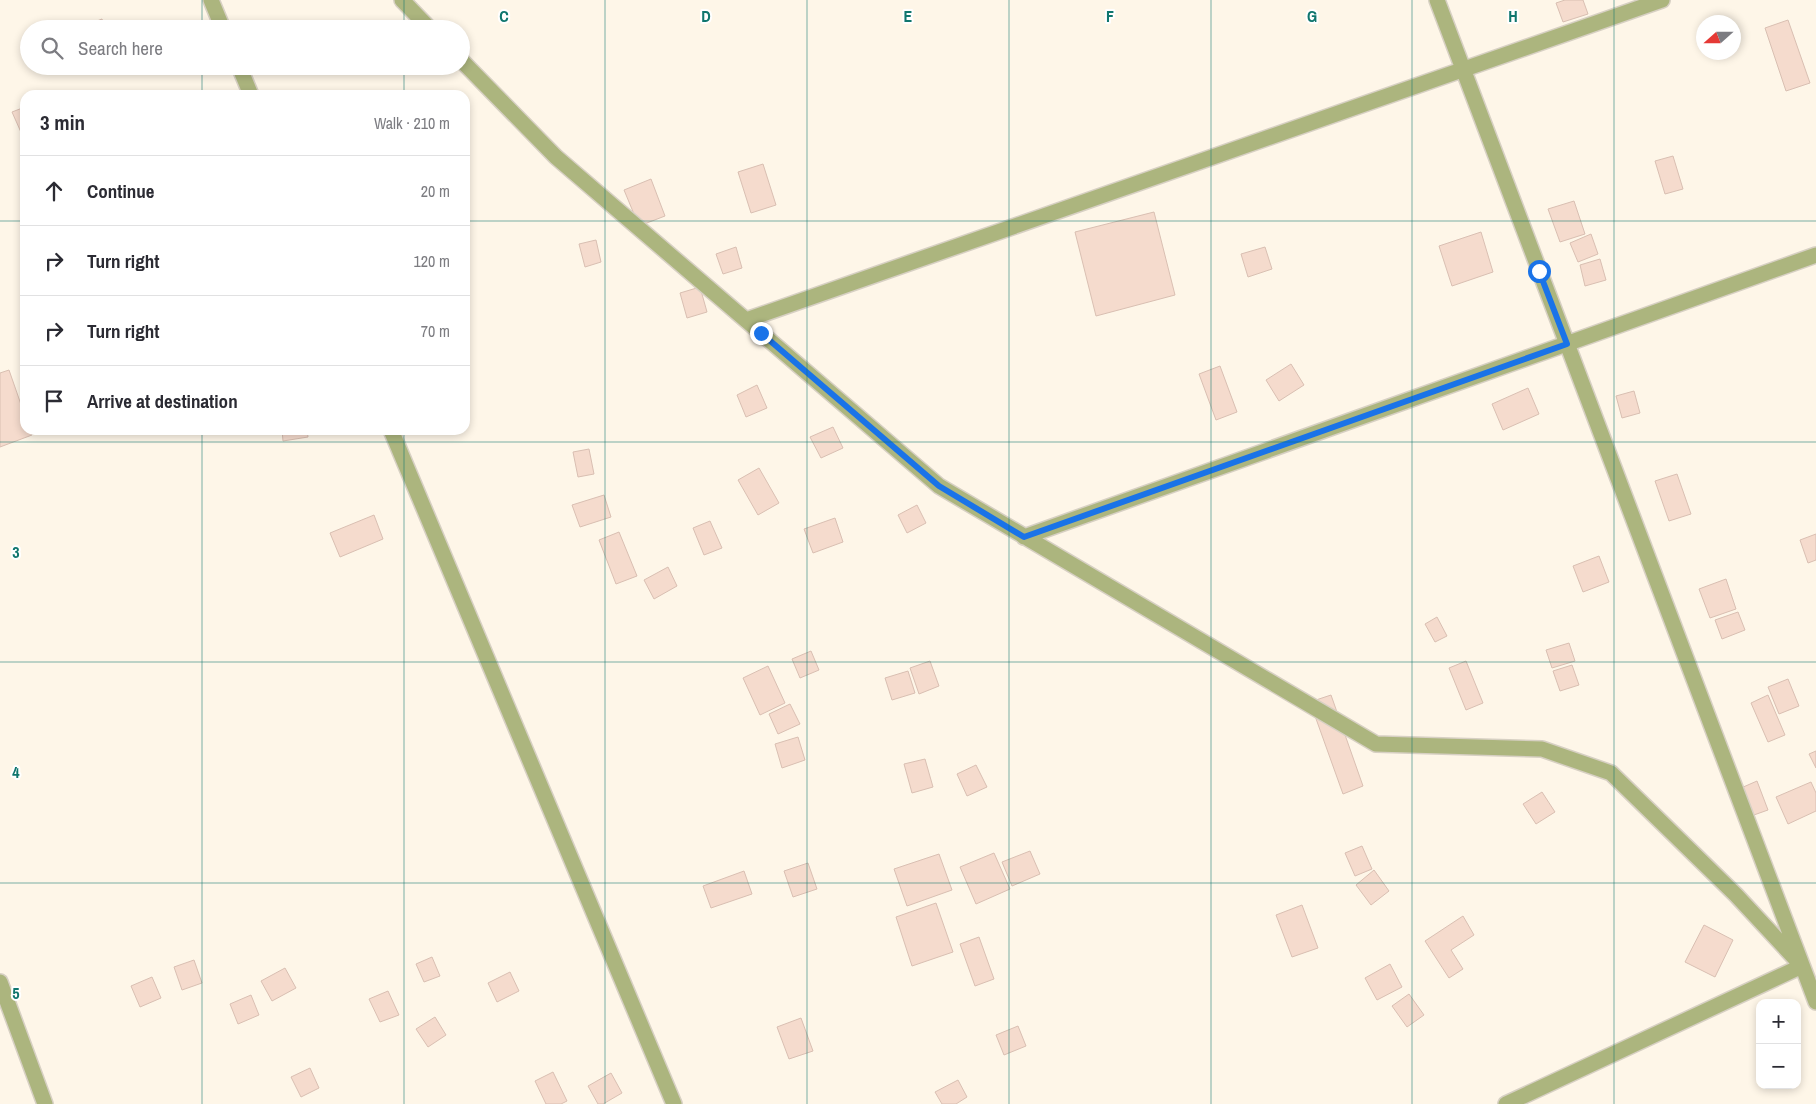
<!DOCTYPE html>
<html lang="en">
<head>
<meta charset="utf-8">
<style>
	body { margin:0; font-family:"Archivo Narrow",sans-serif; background:#f7f7f7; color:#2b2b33 }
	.controls { position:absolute; right:15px; bottom:15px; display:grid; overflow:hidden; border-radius:10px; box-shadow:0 2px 8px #0003 }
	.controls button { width:45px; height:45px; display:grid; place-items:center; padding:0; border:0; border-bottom:1px solid #e1e1e2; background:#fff; color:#2b2b33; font:25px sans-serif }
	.compass { position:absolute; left:1696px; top:15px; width:45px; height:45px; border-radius:50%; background:#fff; box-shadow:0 2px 8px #0003; rotate:249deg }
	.stop { position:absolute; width:15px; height:15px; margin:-11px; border:4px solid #1a73e8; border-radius:50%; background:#fff }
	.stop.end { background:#1a73e8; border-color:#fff; box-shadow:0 1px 5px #0008 }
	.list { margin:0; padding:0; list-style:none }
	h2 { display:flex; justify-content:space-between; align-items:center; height:65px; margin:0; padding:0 20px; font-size:21px }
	h2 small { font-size:16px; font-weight:400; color:#7c7c81 }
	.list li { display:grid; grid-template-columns:32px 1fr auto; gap:15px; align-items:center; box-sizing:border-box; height:70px; padding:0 20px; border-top:1px solid #e1e1e2 }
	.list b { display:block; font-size:19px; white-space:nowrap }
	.list em { font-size:16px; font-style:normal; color:#7c7c81 }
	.icon { flex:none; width:28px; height:28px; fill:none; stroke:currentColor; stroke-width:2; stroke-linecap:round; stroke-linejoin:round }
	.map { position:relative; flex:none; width:1816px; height:1104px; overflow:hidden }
	.search { position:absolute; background:#fff; box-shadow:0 2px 8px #0003; left:20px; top:20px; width:450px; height:55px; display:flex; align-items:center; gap:12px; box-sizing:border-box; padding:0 18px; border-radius:28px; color:#7c7c81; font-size:19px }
	.panel { position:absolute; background:#fff; box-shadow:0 2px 8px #0003; left:20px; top:90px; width:450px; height:345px; border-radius:15px }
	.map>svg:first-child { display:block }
	.building { fill:#f5dbcd; stroke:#d9bfb2 }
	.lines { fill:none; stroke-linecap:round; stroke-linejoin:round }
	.street-casing { stroke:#d7d0c3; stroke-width:18 }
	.street { stroke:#acb57e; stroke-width:15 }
	.route { stroke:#1a73e8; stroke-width:6 }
	.grid { fill:none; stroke:#0f766e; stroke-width:1; stroke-opacity:0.55 }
	.grid-label { font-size:16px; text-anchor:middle; font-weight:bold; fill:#0f766e; stroke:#fff; stroke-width:4; stroke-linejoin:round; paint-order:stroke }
</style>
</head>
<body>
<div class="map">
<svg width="1816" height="1104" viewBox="0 0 1816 1104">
	<rect width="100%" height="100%" fill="#fef6e8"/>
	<path class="building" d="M1565,0H1583L1588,14L1563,22L1556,3Z
		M102,19L105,29H83L82,27Z
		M1788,20L1810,83L1786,91L1765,28Z
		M25,107V139H24L12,112Z
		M1673,156L1683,189L1665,194L1655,161Z
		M763,164L776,205L751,213L738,172Z
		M651,179L665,216L639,226L624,190Z
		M1574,201L1585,234L1560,242L1548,209Z
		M1154,212L1175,295L1096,316L1075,232Z
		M1481,232L1493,272L1452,286L1439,246Z
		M1591,234L1598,254L1578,262L1570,243Z
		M596,240L601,262L585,267L579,244Z
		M736,247L742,268L723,274L716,254Z
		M1265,247L1272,269L1248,277L1241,254Z
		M1600,259L1606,280L1585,286L1580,265Z
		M700,287L707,312L687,318L680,293Z
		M1291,364L1304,385L1279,401L1266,380Z
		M1220,366L1237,412L1216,420L1199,374Z
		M9,370L25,416V430H30L32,435L0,447V373Z
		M757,385L767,408L746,417L737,395Z
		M1528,388L1539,414L1503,430L1492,404Z
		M1634,391L1640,413L1622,418L1616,396Z
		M833,427L843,448L821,458L810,437Z
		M282,430H307L308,437L283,441Z
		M589,449L594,474L578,477L573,452Z
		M759,468L779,503L758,515L738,480Z
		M1677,474L1691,514L1669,521L1655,481Z
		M604,495L611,517L580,527L572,505Z
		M917,505L926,523L907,533L898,515Z
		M374,515L383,539L340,557L330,533Z
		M835,518L843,542L813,553L804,529Z
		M710,521L722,548L704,555L693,528Z
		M619,532L637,576L616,584L599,540Z
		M1816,534V560L1808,563L1800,540Z
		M1599,556L1609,582L1583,592L1573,566Z
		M668,567L677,586L654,599L644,580Z
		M1726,579L1736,609L1710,618L1699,589Z
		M1738,612L1745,630L1722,639L1715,620Z
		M1437,617L1447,636L1435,642L1425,624Z
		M1569,643L1575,661L1552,668L1546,650Z
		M811,651L819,670L800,678L792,659Z
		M930,661L939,686L919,694L910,668Z
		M1466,661L1483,703L1466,710L1449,668Z
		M1572,665L1579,685L1560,691L1553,671Z
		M768,666L785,703L760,715L743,678Z
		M908,671L915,693L892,700L885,678Z
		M1788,679L1799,706L1779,714L1768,687Z
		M1331,695L1363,786L1343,794L1310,702Z
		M1768,695L1785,735L1768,742L1751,703Z
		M790,704L800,724L778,734L769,714Z
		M798,737L805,760L782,768L775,744Z
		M1816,751V768L1809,754Z
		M925,759L933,787L912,793L904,764Z
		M976,765L987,787L967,796L957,774Z
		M1757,781L1768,810L1751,816L1741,788Z
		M1811,782L1816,793V811L1788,824L1776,797Z
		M1542,792L1555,812L1536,824L1523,804Z
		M1362,846L1372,869L1355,876L1345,853Z
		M1030,851L1040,874L1012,886L1002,862Z
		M994,853L1010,889L976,904L960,867Z
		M939,854L952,890L907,906L894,869Z
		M808,863L817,889L793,897L784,871Z
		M1374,870L1389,891L1371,905L1356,885Z
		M744,871L752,894L711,908L703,886Z
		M936,903L953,952L912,966L896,917Z
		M1302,905L1318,948L1292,957L1276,915Z
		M1463,916L1474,935L1451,950L1463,969L1449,978L1425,941Z
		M1704,925L1733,940L1715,977L1685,962Z
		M979,937L994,979L975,986L960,944Z
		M432,957L440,976L424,982L416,964Z
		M194,960L202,983L182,990L174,967Z
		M1390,964L1402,987L1377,1000L1365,978Z
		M285,968L296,988L272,1001L261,981Z
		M510,972L519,991L497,1002L488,983Z
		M152,977L161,998L140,1007L131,986Z
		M388,991L399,1015L380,1022L369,999Z
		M1409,994L1424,1015L1407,1027L1392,1006Z
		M251,995L259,1015L238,1024L230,1004Z
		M435,1017L446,1035L428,1047L416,1029Z
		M801,1018L813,1051L789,1059L777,1027Z
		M1018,1026L1026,1046L1004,1055L996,1035Z
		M310,1068L319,1088L301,1097L291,1077Z
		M553,1072L567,1101L561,1104H546L535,1081Z
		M611,1073L622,1093L603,1104H598L588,1086Z
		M958,1080L967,1097L956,1104H942L935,1092Z"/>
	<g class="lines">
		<g class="street-casing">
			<path id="street" d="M211,0L223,29
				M402,0L430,29
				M1437,0L1816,1002
				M461,60L556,157L939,486L1376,744L1542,749L1611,773L1736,895L1802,966L1506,1104
				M239,66L251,95
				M746,320L1662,0
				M391,430L674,1104
				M1024,537L1816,255
				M0,982L45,1104"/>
		</g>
		<use href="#street" class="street"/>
	</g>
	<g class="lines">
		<path class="route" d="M761,333L939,486L1024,537L1567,344L1539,271"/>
	</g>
	<path class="grid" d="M202,0V29M404,0V29M605,0V1104M807,0V1104M1009,0V1104M1211,0V1104M1412,0V1104M1614,0V1104M202,66V95M404,66V95M0,221H25M465,221H1816M202,430V1104M404,430V1104M0,442H1816M0,662H1816M0,883H1816"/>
	<g class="grid-label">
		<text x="504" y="22">C</text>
		<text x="706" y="22">D</text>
		<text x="908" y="22">E</text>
		<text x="1110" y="22">F</text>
		<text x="1312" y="22">G</text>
		<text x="1513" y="22">H</text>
		<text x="16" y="558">3</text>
		<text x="16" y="778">4</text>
		<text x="16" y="999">5</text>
	</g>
</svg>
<div class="controls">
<button>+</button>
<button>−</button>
</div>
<svg class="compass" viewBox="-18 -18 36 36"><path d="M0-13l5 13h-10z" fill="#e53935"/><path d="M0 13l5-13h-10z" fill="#7c7c81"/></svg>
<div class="stop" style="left:1539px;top:271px"></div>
<div class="stop end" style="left:761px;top:333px"></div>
<div class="search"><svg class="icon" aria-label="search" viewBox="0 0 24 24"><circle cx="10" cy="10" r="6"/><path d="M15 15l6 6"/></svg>Search here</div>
<section class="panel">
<h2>3 min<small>Walk · 210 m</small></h2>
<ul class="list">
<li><svg class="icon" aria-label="ahead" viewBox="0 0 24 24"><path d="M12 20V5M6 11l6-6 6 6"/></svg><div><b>Continue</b></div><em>20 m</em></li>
<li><svg class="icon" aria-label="right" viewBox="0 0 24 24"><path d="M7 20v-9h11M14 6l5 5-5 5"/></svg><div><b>Turn right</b></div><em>120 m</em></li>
<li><svg class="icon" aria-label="right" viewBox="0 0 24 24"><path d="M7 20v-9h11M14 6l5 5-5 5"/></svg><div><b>Turn right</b></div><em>70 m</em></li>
<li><svg class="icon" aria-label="arrive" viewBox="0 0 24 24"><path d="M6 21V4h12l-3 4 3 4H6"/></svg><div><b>Arrive at destination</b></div></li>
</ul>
</section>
</div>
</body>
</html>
